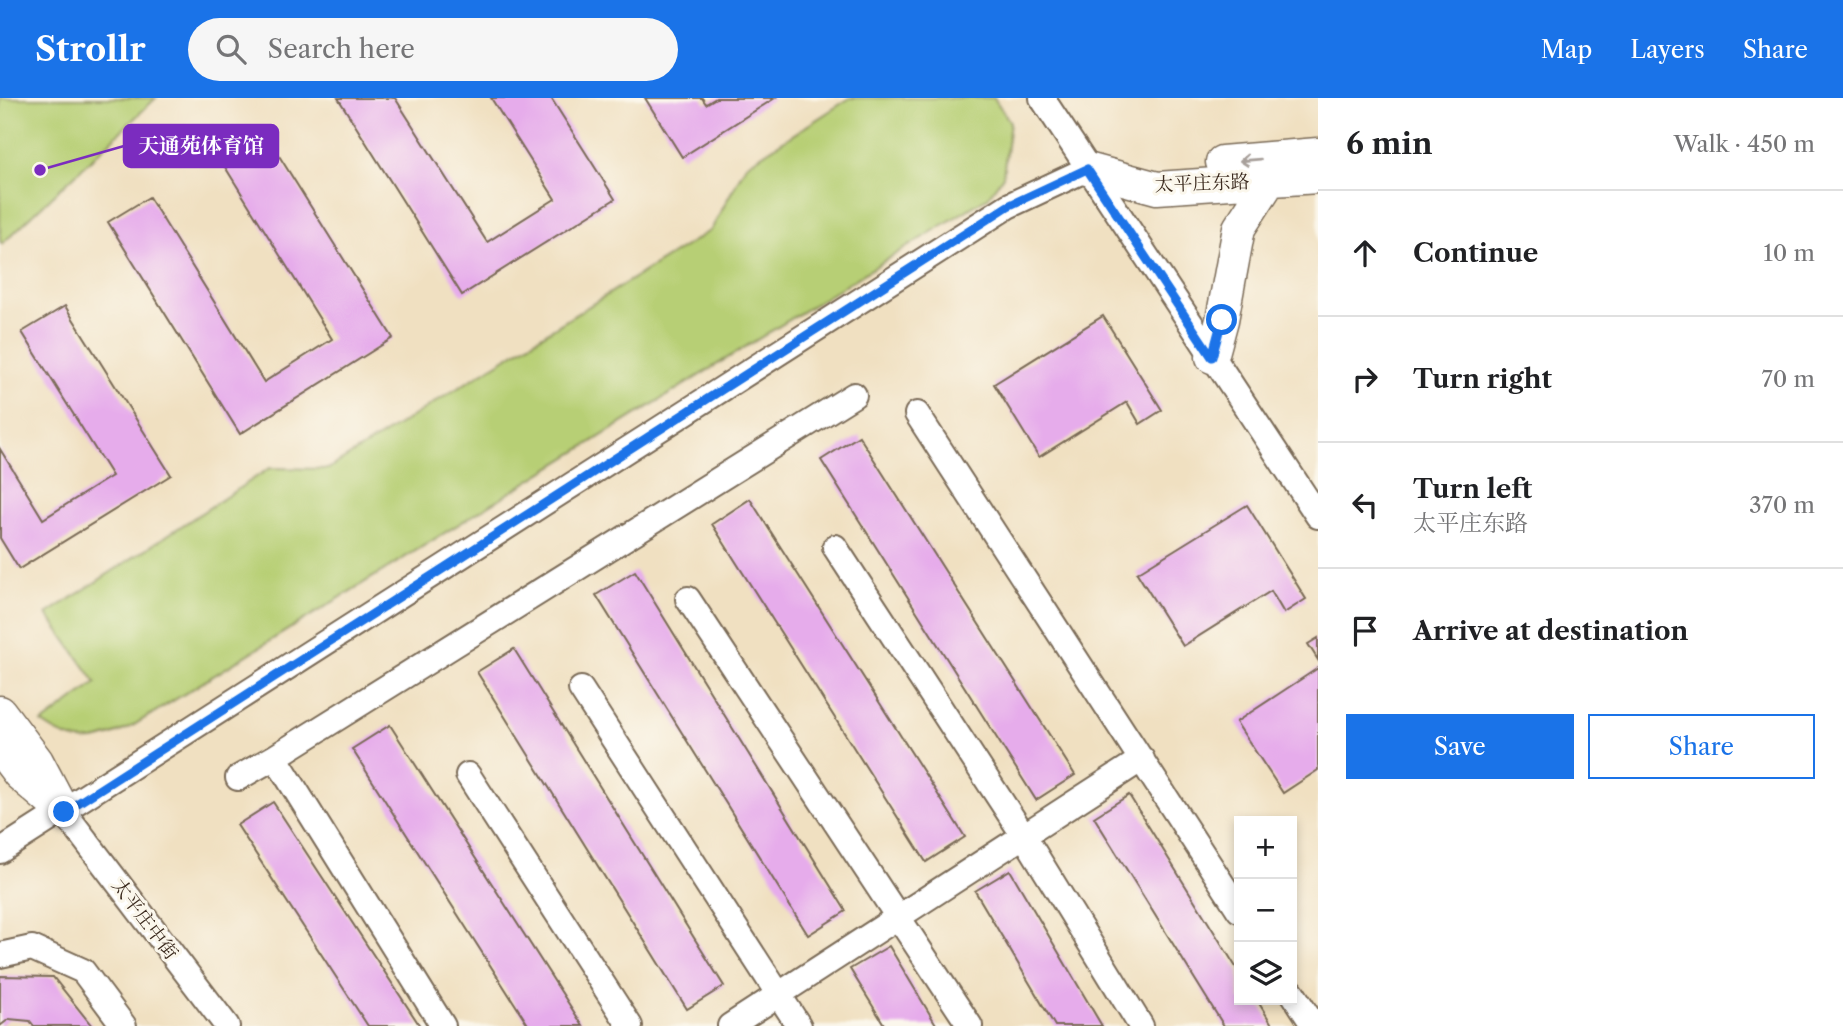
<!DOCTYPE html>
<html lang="en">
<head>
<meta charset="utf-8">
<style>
	body { margin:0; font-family:"Libre Caslon Text","Noto Serif SC",serif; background:#f6f6f6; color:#202124 }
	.controls { position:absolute; right:21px; bottom:21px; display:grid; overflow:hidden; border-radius:0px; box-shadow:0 4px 10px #0003 }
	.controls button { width:63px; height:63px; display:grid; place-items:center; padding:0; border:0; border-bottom:2px solid #e0e0e0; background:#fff; color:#202124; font:35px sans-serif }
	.stop { position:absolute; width:21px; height:21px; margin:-16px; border:5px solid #1a73e8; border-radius:50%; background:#fff }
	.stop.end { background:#1a73e8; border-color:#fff; box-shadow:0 2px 7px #0008 }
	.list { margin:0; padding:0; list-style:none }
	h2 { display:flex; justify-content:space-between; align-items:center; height:91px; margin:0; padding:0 28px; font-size:30px }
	h2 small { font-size:23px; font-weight:400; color:#757577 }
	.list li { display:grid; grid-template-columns:46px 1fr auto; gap:21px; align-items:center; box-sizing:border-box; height:126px; padding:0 28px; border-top:2px solid #e0e0e0 }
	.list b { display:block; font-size:26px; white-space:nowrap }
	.list p { margin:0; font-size:23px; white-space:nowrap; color:#757577 }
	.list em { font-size:23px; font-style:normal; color:#757577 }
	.actions { display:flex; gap:14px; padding:21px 28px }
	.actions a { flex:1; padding:16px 0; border:2px solid #1a73e8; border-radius:0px; text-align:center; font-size:24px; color:#1a73e8 }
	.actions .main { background:#1a73e8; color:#fff }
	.icon { flex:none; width:38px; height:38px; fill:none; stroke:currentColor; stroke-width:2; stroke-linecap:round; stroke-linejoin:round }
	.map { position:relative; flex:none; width:1318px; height:928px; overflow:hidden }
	header { display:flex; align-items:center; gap:42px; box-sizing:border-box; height:98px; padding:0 35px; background:#1a73e8; color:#fff }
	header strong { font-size:33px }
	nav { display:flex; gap:38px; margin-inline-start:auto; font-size:24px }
	.search { width:490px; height:63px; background:#f6f6f6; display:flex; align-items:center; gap:18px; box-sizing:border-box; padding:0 24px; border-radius:38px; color:#757577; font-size:26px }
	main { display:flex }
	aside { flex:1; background:#fff }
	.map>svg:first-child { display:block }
	.green { fill:#b7cf74; stroke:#797c49; stroke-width:2 }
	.building { fill:#e6aceb }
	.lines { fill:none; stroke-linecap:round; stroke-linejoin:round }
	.minor-casing { stroke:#7a6a57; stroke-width:28 }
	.major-casing { stroke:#7a6a57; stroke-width:35 }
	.minor { stroke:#fff; stroke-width:24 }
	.major { stroke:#fff; stroke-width:32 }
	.oneway { stroke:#a79f9a }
	.route { stroke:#1a73e8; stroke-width:9 }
	.labels { text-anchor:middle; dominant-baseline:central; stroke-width:6; stroke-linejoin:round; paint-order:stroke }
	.street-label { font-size:19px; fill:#3b2a1e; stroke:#fbf7ec }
	.leader { fill:none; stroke:#7b2cbf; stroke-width:2.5 }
	.callout-dot { fill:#7b2cbf; stroke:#fbf7ec; stroke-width:2.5 }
	.callout { fill:#7b2cbf; stroke:#7b2cbf; stroke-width:2.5 }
	.callout-label { font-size:21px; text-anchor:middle; font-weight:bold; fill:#fff }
</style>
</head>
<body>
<header>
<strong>Strollr</strong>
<div class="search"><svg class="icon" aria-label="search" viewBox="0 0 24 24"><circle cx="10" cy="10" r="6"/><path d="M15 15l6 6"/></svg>Search here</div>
<nav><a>Map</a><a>Layers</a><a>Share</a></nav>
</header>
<main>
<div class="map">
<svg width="1318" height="928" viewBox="0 0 1318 928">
	<rect width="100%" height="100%" fill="#fbf7ec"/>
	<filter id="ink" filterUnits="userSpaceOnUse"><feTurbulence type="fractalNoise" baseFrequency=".0143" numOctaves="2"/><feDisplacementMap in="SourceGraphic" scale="14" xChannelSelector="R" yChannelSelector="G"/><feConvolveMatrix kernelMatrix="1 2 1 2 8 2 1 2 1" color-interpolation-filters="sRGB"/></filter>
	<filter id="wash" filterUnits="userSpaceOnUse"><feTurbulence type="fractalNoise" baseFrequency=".00686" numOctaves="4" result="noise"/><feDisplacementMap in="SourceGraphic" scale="28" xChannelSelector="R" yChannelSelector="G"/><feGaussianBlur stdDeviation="1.57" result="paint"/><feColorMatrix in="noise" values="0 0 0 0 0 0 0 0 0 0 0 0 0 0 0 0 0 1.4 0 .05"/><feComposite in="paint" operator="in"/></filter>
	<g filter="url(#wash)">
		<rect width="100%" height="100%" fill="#f0e0c1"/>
		<path class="green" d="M0,0H156L2,146L0,143Z
			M850,0H994L1010,24L1003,78L988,99L129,630C93,646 76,649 42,625L96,585L47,516L270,370L328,371L711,132L746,67Z"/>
		<g id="blocks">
			<path class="building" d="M338,0H395L487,144L555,101L491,0H551L615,101L462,197Z
				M645,0H702L706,6L716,0H775L682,59Z
				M261,29L393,240L240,336L108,124L149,99L264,284L332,241L217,56Z
				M65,208L171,377L19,471L0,440V351L43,421L112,378L22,234Z
				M1103,218L1162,312L1140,326L1127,304L1039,359L994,286Z
				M859,338L1075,677L1036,702L821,362Z
				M750,401L965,739L926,764L712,426Z
				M1247,407L1306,501L1284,515L1271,493L1183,548L1137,475Z
				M635,473L846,813L808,837L596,497Z
				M1318,540V562L1308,546Z
				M514,551L724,888L687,911L477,574Z
				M1318,570V672L1283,695L1236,624Z
				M390,627L583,928H529L352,651Z
				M1129,697L1239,874V902H1257L1273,928H1224L1094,719Z
				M273,704L420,928H368L237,727Z
				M1010,772L1102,928H1055L975,793Z
				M889,848L937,928H885L850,871Z
				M0,878L53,879L92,928H34L30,923L9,921L0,928Z"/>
		</g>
	</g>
	<g filter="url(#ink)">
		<use href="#blocks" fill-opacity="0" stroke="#7a6a57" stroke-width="2"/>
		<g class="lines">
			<g class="minor-casing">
				<path id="minor" d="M1042,0L1318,418
					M917,316L1239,812
					M835,449L1024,738L1141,928
					M688,501L970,928
					M581,591L799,928
					M275,659L443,928
					M468,677L630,928
					M238,680L275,659L854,297
					M64,714L227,928
					M0,753L1008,108L1087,71
					M0,857L32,850L83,873L124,928
					M1292,894L1314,928
					M730,928L1142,661"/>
			</g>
			<g class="major-casing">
				<path id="major" d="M1222,64L1318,56
					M1087,71L1157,90L1318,79
					M1212,259L1222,222L1239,130L1270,82
					M0,614L37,663L64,714
					M0,651L19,676L53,705"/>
			</g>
			<use href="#minor" class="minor"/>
			<use href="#major" class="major"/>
		</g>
		<defs><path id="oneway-shaft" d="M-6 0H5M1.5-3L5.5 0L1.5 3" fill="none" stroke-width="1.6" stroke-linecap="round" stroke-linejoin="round" transform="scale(1.75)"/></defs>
		<use class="oneway" href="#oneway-shaft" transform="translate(1250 62) rotate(175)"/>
	</g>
	<g class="lines" filter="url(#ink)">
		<path class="route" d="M64,714L1008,108L1087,71L1212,259L1222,222"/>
	</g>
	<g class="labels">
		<g class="street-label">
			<text transform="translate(1202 85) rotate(-2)">太平庄东路</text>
			<text transform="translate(145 821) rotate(53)">太平庄中街</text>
		</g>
	</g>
	<path class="leader" d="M40 72L124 48"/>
	<circle class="callout-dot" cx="40" cy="72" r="7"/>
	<rect class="callout" x="124" y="27" width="154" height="42" rx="7"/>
	<g class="callout-label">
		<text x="201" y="55">天通苑体育馆</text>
	</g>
</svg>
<div class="controls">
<button>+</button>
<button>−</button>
<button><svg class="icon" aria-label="layers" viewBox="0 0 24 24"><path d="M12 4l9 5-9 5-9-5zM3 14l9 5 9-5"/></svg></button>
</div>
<div class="stop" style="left:1222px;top:222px"></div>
<div class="stop end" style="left:64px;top:714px"></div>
</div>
<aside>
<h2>6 min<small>Walk · 450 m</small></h2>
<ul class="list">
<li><svg class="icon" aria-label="ahead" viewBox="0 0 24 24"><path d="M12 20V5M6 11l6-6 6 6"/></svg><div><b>Continue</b></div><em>10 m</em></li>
<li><svg class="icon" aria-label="right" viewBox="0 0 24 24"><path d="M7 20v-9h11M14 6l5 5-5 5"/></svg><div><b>Turn right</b></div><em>70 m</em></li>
<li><svg class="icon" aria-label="left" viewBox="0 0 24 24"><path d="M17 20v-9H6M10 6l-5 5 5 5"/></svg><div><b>Turn left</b><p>太平庄东路</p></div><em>370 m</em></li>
<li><svg class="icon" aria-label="arrive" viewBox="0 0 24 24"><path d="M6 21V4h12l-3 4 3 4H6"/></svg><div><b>Arrive at destination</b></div></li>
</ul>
<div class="actions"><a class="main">Save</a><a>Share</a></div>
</aside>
</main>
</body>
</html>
